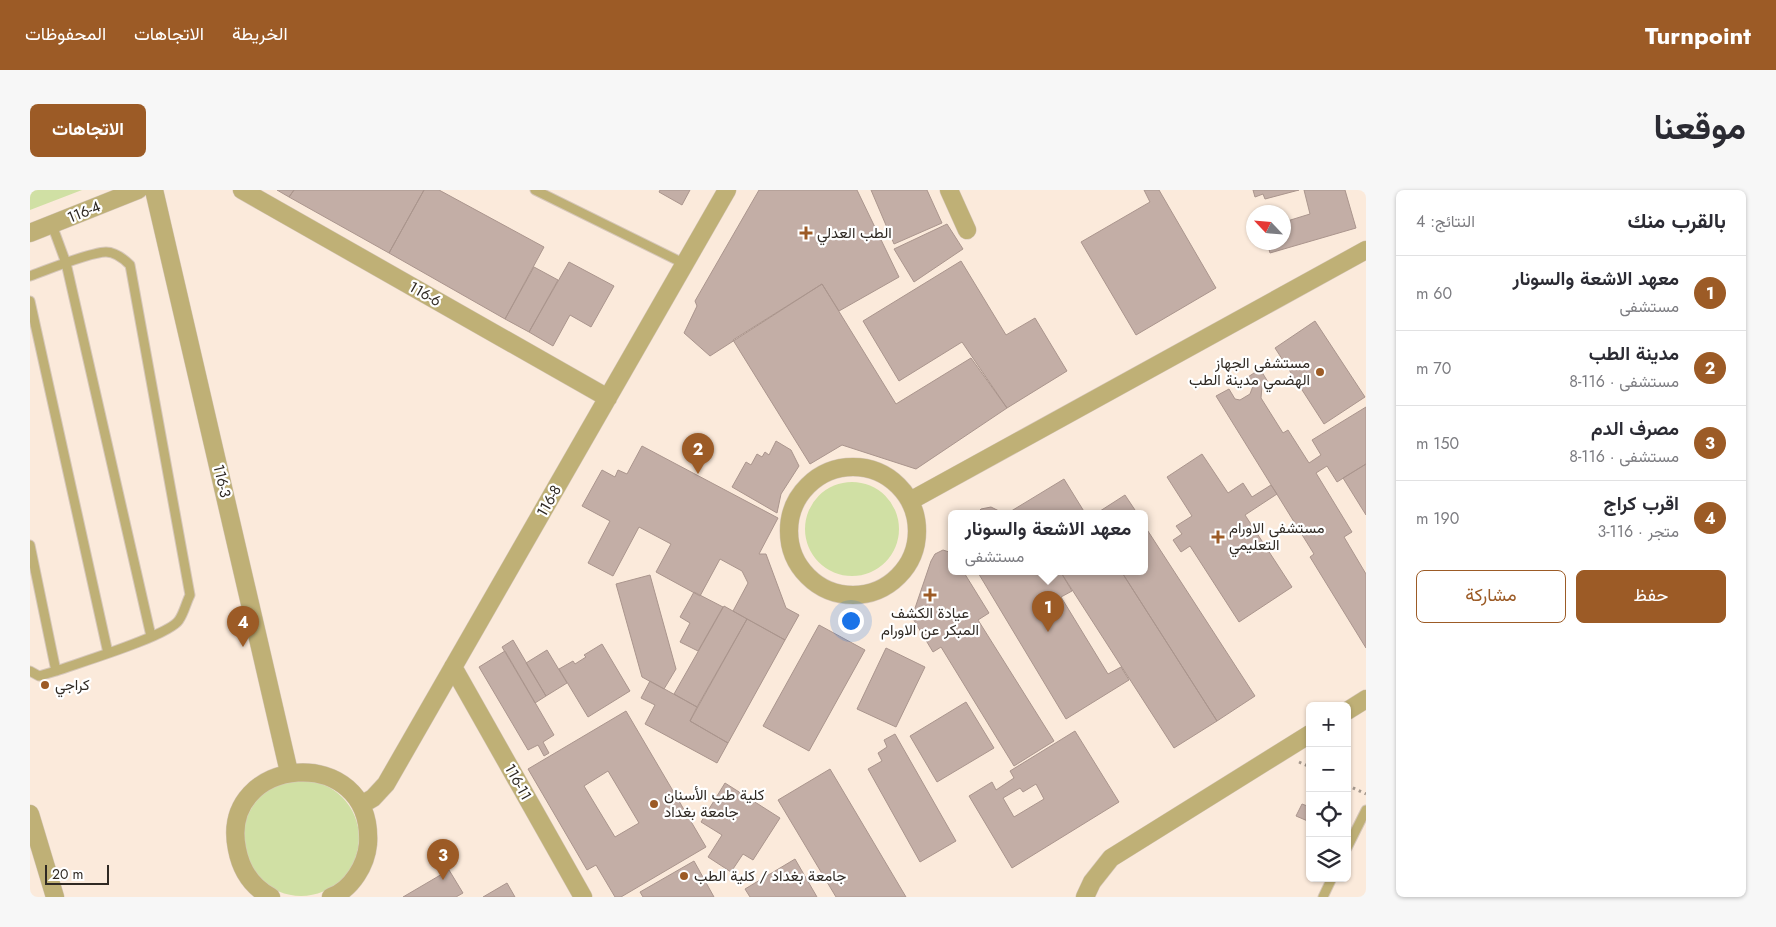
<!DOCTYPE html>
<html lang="ar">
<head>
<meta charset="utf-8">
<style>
	body { margin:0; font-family:Jost,Vazirmatn,sans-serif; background:#f7f7f7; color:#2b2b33; direction:rtl }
	.controls { position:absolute; right:15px; bottom:15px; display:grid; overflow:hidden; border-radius:8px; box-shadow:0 1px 4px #0004 }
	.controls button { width:45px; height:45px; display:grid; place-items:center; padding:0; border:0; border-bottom:1px solid #e1e1e2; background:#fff; color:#2b2b33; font:25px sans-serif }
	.compass { position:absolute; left:1216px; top:15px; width:45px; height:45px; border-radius:50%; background:#fff; box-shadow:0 1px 4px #0004; rotate:296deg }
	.scale { position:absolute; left:15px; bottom:12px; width:64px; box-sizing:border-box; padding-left:5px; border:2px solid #2f2923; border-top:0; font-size:14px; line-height:18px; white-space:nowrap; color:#2f2923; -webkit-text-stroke:4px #fff; paint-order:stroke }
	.you { position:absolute; left:820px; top:430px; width:18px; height:18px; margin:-12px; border:4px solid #fff; border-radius:50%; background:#1a73e8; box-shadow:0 0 0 8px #1a73e833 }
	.badge { display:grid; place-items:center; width:32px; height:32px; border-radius:50%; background:#9c5b26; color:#fff; font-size:16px; font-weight:700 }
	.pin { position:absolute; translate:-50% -41px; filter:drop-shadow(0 1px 2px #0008) }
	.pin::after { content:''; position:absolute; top:26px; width:18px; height:15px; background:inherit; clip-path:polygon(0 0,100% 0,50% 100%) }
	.popup { position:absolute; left:918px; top:320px; width:200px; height:65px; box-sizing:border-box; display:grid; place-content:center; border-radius:8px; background:#fff; filter:drop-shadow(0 1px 4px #0005); font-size:16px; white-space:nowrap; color:#7c7c81 }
	.popup b { font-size:19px; color:#2b2b33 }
	.popup::after { content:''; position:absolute; left:50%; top:100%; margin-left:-10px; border:10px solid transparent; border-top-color:#fff }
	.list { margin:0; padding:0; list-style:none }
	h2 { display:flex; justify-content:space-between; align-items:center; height:65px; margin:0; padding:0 20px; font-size:21px }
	h2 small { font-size:16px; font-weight:400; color:#7c7c81 }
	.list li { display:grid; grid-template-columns:32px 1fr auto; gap:15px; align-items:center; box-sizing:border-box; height:75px; padding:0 20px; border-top:1px solid #e1e1e2 }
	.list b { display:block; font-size:19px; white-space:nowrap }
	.list p { margin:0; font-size:16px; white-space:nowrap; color:#7c7c81 }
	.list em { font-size:16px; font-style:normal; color:#7c7c81 }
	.actions { display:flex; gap:10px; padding:15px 20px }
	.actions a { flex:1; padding:11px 0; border:1px solid #9c5b26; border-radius:8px; text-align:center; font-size:18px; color:#9c5b26 }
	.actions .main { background:#9c5b26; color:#fff }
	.icon { flex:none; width:28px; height:28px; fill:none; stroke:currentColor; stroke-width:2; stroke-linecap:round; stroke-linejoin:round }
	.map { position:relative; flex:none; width:1336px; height:707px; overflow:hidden; direction:ltr; border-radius:8px }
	header { display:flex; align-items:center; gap:30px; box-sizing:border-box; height:70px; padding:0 25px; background:#9c5b26; color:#fff }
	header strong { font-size:24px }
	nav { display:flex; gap:28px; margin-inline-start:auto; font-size:18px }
	.intro { display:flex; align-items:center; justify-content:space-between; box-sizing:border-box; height:120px; padding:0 30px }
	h1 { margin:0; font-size:35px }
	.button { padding:12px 22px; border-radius:8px; background:#9c5b26; color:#fff; font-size:18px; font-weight:700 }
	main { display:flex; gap:30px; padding:0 30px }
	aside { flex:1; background:#fff; border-radius:8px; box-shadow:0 1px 4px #0004 }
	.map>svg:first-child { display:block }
	.green { fill:#d0e0a4 }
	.building { fill:#c3aea6; stroke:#aa958d; fill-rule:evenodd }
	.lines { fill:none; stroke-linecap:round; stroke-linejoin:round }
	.lane-casing { stroke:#d6c7ba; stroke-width:11 }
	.street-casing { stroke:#d6c7ba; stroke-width:19 }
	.path { stroke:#a5988d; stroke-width:3; stroke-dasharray:2.5 4; stroke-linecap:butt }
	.lane { stroke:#bfb076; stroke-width:9 }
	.street { stroke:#bfb076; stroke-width:18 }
	.poi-dot { fill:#9c5b26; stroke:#fff; stroke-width:2 }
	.labels { text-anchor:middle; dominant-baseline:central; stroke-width:4.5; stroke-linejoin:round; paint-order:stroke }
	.street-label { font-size:15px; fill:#2f2923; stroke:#fff }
	.poi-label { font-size:15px; fill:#2f2923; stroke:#fff; text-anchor:start }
</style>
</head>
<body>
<header>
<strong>Turnpoint</strong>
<nav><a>الخريطة</a><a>الاتجاهات</a><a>المحفوظات</a></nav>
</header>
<div class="intro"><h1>موقعنا</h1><a class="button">الاتجاهات</a></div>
<main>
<aside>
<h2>بالقرب منك<small>النتائج: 4</small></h2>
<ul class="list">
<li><span class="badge">1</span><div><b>معهد الاشعة والسونار</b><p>مستشفى</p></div><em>60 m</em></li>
<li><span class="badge">2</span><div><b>مدينة الطب</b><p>مستشفى · 116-8</p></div><em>70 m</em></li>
<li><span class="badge">3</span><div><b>مصرف الدم</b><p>مستشفى · 116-8</p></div><em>150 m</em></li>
<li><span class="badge">4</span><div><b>اقرب كراج</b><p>متجر · 116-3</p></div><em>190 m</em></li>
</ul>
<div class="actions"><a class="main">حفظ</a><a>مشاركة</a></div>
</aside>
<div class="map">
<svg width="1336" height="707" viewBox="0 0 1336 707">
	<rect width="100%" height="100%" fill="#fbeadb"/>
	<path class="green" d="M0,0H52L0,20Z
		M775 339a47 47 0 1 1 94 0a47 47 0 1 1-94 0Z
		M213 648a58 58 0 1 1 116 0a58 58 0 1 1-116 0Z"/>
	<path class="building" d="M247,0H264L259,7Z
		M264,0H394L359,63L259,7Z
		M394,0H409L514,57L475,129L359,63Z
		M630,0H660L652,15L629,2Z
		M729,0H827L869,87L809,121L792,94L680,166L654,143L667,116L665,111Z
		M841,0H897L912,33L864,54Z
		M1114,0H1129L1186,98L1106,145L1051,52L1120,12Z
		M1223,0H1269L1235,9L1233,4L1225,7Z
		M1274,0H1315L1326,38L1240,63L1237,52H1254V32L1280,24Z
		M917,34L933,59L884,92L864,59Z
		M931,71L976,145L1005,128L1037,181L977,218L932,152L869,191L833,131Z
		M539,72L584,96L561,137L540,125L523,156L499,142Z
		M504,77L528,90L499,142L475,129Z
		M792,94L866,214L941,168L977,218L886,279L812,255L780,274L703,150Z
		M1285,131L1335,207L1294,234L1245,158Z
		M1230,179L1238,192L1232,196L1231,208L1253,243L1258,240L1279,273L1291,265L1282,250L1336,217V274L1307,292L1297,276L1286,283L1322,342L1314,347L1336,384V458L1280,367L1284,364L1186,206L1199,199L1205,209L1210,210L1220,204L1223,196L1218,187Z
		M746,251L761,260L769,276L751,304L747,323L702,297L716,272L721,275L727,264L732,267L735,262L739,265Z
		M612,256L748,328L729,364H736L756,418L769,425L755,450L703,421L718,393L712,381L690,369L670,406L626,382L641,354L609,337L583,386L558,373L580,331L552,316L572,280L585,287L588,280L597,284Z
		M1172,264L1198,303L1213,293L1222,307L1241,295L1247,304L1215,325L1262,397L1209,432L1160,356L1151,362L1143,350L1152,344L1146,336L1162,326L1137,287Z
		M1336,274V325L1313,288Z
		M1034,289L1055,323H978Z
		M1095,305L1107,323H1067Z
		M961,317L973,323H947L951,319Z
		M1114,335L1225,506L1187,531L1091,381H1114Z
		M913,360L922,363V381H933L959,423L948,430L1024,551L984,576L911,457L903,462L882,427L901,371L905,364Z
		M947,381H1030L1042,401L1031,407L1078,484L1091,477L1099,490L1036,529Z
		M1030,381H1091L1187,531L1144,558Z
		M620,385L646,479L634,499L612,487L586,394Z
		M664,402L693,417L668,461L650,452L660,433L650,427Z
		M694,416L717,429L667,517L644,504Z
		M717,429L755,450L698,553L660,531Z
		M789,435L835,460L779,561L733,536Z
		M483,450L516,506L505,513L472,457Z
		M572,454L600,501L558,527L529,479L543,471L545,474L556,467L554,465Z
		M856,458L895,477L866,537L827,519Z
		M517,460L537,493L516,506L496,473Z
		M475,461L524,545L513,552L519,563L514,566L508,555L498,560L449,477Z
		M620,491L667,517L660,531L698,553L687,573L615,534L625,515L611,508Z
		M936,512L964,558L907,592L880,546Z
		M596,521L676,657L591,707H585L566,675L557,680L498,579ZM578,581L609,633L585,647L554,596Z
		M1045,541L1089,612L982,678L939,606L962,592L966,600L984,588L980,581ZM1006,594L1014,609L984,627L973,608L990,598L993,602Z
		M865,544L926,651L890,672L838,579L852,571L848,563L857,557L854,550Z
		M800,579L876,707H806L748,610Z
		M695,593L750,628L723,670L713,664L701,682L678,667L692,645L671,632Z
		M1272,614L1280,617V632L1266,626Z
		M765,669L787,707H720L715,699Z
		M664,671L684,707H613L610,702Z
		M419,680L433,703L426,707H373Z
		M477,693L485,707H453Z"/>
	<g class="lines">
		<g class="lane-casing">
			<path id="lane" d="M505,0L653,73
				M22,35L36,73L121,446
				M0,86C17,80 60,62 76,62C86,62 94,69 100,75L160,405C156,413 154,423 149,430C139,446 48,473 26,481L0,355
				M0,111L78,463
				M0,481L9,486L26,481
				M1317,658L1336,620
				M1293,707L1302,688"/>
		</g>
		<g class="street-casing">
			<path id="street" d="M124,0L259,582
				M212,0L578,208
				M919,0L937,40
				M0,43L108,0
				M759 341a64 64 0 1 1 128 0a64 64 0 1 1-128 0Z
				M880,311L1336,60
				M423,477L553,707
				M1317,521L1336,509
				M331,615L343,608L356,594L697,0
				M0,624L25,707
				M241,707C222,697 211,680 207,659C188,565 344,551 338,654C336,675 322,699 301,707
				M1055,707L1062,692L1081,668L1280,544"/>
		</g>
		<path class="path" d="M1269,572L1280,577
			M1317,595L1336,604"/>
		<use href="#lane" class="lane"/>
		<use href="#street" class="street"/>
	</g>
	<g class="poi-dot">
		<path d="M773.5 35.5h5v5h5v5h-5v5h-5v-5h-5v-5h5z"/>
		<circle cx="1290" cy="182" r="5"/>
		<path d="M1185.5 339.5h5v5h5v5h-5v5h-5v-5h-5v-5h5z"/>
		<path d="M897.5 397.5h5v5h5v5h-5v5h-5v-5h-5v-5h5z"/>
		<circle cx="15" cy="495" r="5"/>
		<circle cx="624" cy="614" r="5"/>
		<circle cx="654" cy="686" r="5"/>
	</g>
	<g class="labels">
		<g class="street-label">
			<text transform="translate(54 22) rotate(-22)">116-4</text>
			<text transform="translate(395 104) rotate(30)">116-6</text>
			<text transform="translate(192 291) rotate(77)">116-3</text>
			<text transform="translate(519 311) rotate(-60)">116-8</text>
			<text transform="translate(488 592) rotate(61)">116-11</text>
		</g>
		<g class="poi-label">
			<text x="787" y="43">الطب العدلي</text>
			<text x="1280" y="173" text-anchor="end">مستشفى الجهاز<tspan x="1280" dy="17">الهضمي مدينة الطب</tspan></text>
			<text x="1199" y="338">مستشفى الاورام<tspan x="1199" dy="17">التعليمي</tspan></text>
			<text x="900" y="423" text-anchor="middle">عيادة الكشف<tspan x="900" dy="17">المبكر عن الاورام</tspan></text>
			<text x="25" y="495">كراجي</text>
			<text x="634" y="605">كلية طب الأسنان<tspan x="634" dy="17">جامعة بغداد</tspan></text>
			<text x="664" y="686">جامعة بغداد / كلية الطب</text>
		</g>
	</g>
</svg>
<div class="controls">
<button>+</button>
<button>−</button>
<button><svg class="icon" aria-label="locate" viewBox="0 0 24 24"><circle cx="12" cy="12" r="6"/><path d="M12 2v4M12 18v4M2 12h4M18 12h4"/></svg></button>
<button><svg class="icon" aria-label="layers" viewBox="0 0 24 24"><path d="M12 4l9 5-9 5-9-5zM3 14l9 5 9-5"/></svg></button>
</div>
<svg class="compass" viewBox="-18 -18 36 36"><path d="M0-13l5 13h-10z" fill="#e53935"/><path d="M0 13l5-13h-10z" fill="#7c7c81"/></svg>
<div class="scale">20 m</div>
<div class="you"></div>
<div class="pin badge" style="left:1018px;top:442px">1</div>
<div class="popup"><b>معهد الاشعة والسونار</b>مستشفى</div>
<div class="pin badge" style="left:668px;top:284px">2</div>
<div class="pin badge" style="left:413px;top:690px">3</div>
<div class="pin badge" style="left:213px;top:457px">4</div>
</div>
</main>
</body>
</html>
